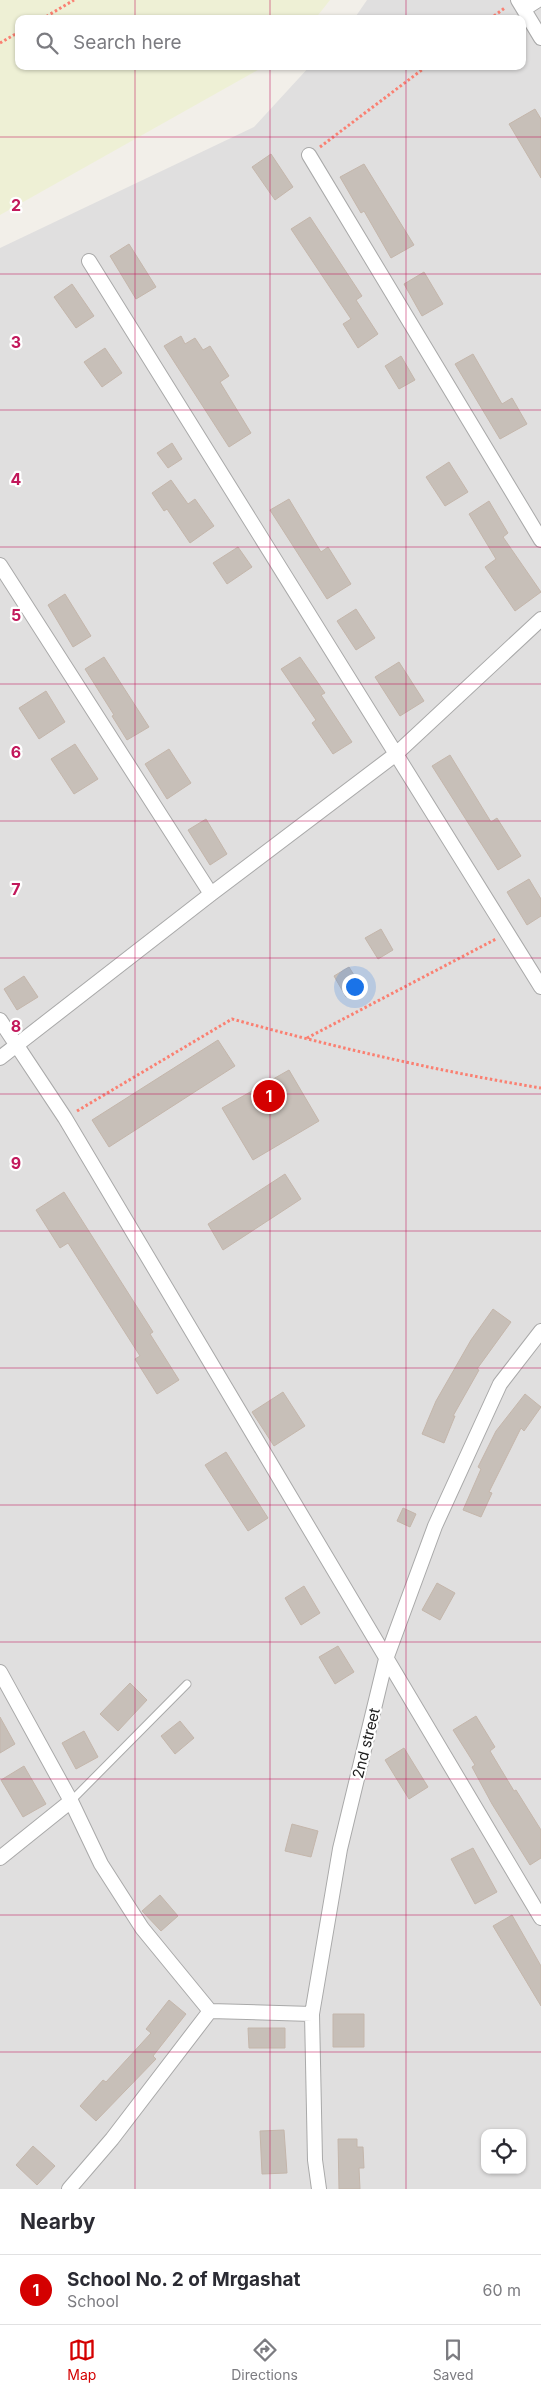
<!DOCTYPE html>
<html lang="en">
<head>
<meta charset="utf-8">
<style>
	body { margin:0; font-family:Inter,sans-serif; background:#f2f2f3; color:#2b2b33 }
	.controls { position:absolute; right:15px; bottom:15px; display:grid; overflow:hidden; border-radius:10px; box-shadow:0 1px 4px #0004 }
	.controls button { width:45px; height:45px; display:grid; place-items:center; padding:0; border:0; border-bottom:1px solid #e1e1e2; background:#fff; color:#2b2b33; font:25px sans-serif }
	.you { position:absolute; left:354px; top:986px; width:18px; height:18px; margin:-12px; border:4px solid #fff; border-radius:50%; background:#1a73e8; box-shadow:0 0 0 8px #1a73e833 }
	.badge { display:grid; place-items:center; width:32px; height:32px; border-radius:50%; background:#d40000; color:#fff; font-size:16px; font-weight:700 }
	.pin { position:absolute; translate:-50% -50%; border:2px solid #fff; box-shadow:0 1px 5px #0006 }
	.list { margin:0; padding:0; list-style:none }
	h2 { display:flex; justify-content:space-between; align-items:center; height:65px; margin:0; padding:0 20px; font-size:21px }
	h2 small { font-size:16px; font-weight:400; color:#7c7c81 }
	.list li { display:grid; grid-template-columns:32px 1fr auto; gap:15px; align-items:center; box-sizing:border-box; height:70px; padding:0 20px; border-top:1px solid #e1e1e2 }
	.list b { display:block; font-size:19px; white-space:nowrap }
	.list p { margin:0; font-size:16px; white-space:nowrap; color:#7c7c81 }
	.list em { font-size:16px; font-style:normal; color:#7c7c81 }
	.icon { flex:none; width:28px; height:28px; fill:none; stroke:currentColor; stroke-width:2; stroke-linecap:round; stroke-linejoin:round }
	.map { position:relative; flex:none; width:541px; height:2189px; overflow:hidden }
	.search { position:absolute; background:#fff; box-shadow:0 1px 4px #0004; left:15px; right:15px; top:15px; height:55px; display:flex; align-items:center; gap:12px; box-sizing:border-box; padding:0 18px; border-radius:10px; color:#7c7c81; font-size:19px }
	.sheet { height:135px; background:#fff }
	nav { display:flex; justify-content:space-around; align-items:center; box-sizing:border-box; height:70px; border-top:1px solid #e1e1e2; background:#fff; font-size:14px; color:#7c7c81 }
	nav a { display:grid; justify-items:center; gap:2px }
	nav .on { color:#d40000 }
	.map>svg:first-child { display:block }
	.residential { fill:#e0dfdf; fill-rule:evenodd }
	.farmland { fill:#eef0d5 }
	.building { fill:#c7bfb8; stroke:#c4b6ab }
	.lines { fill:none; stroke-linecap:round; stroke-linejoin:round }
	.service-casing { stroke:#a9a9a9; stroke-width:9 }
	.minor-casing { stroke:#a9a9a9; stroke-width:16 }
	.path { stroke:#fa8072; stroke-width:3; stroke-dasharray:2.5 2.5; stroke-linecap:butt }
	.service { stroke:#fff; stroke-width:7 }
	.minor { stroke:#fff; stroke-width:14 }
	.grid { fill:none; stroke:#c2185b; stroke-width:1; stroke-opacity:0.55 }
	.labels { text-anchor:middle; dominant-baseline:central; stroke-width:4.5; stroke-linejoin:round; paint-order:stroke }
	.street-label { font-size:15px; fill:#222; stroke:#fff }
	.grid-label { font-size:16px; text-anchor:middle; font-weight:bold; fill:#c2185b; stroke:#fff; stroke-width:4.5; stroke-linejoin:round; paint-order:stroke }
</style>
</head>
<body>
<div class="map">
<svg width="541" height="2189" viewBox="0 0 541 2189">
	<rect width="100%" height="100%" fill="#f2efe9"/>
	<path class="residential" d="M367,0H541V2189H0V248L254,127L310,66H522V19H354ZM485,2133H522V2170H485Z"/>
	<path class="farmland" d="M0,0H330L315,19H19V66H265L0,215Z"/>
	<path class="building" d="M535,109L541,119V178L509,124Z
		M271,154L293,187L275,200L252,167Z
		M364,164L414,245L391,258L364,211L361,213L340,177Z
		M310,217L362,296L356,300L378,334L358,348L343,324L351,319L291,229Z
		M129,244L156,287L136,299L110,256Z
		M424,272L443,304L422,316L404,284Z
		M72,284L94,316L76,328L54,297Z
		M181,336L185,344L195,338L203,350L210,346L229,376L220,382L251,433L229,447L164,346Z
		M105,348L122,373L102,387L84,362Z
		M473,354L502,404L512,398L527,424L500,439L455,364Z
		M401,356L415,380L399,389L385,366Z
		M172,443L182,459L168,468L157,453Z
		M449,462L468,492L445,506L426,477Z
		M171,480L188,504L195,499L214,526L190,543L167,509L164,511L152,493Z
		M289,499L321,552L328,547L351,584L327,599L270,510Z
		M489,501L508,533L503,537L541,592L515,611L485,567L496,559L469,514Z
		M238,547L252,567L227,584L213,563Z
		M65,594L91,636L73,647L48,605Z
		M356,609L375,638L356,650L337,621Z
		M104,657L149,727L127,740L112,716L114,715L85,669Z
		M300,657L325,693L321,695L352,742L333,754L312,723L316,720L281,669Z
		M399,662L424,701L400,716L375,677Z
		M46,691L65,722L39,739L19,708Z
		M75,744L98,779L74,794L51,759Z
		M169,749L191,783L167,799L145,764Z
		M450,755L491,822L497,818L521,856L498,870L432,766Z
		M206,819L227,854L210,865L188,830Z
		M529,879L541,899V916L527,925L507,892Z
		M381,929L393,950L378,959L365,938Z
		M349,967L362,988L346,997L334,976Z
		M24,976L38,997L17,1010L4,989Z
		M218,1040L235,1066L109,1147L92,1120Z
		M289,1070L319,1121L253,1160L222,1108Z
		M285,1174L301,1199L223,1250L208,1224Z
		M64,1192L153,1332L150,1334L179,1380L157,1394L135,1359L140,1356L68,1243L60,1248L36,1210Z
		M493,1309L511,1322L477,1369L479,1370L453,1416H455L444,1443L422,1434L436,1401L471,1340Z
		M283,1392L305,1426L274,1446L252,1412Z
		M525,1394L541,1407L524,1431L521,1428L489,1492L492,1493L481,1517L463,1510L481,1469L478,1467L496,1431Z
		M226,1452L268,1518L248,1531L205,1465Z
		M403,1508L416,1514L410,1527L397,1521Z
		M437,1583L455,1593L440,1620L422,1610Z
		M304,1586L320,1613L301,1625L285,1598Z
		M338,1646L354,1672L335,1684L319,1657Z
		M130,1683L147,1700L118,1731L100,1714Z
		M476,1716L495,1747L490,1751L514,1791L516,1790L541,1830V1858L530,1865L492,1804L472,1767L475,1765L453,1730Z
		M0,1717L15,1744L0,1753Z
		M180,1721L194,1738L175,1754L161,1736Z
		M84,1731L98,1757L76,1769L62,1743Z
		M404,1748L428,1787L409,1799L385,1760Z
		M24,1766L46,1804L23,1817L1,1780Z
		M292,1824L318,1831L311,1857L285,1851Z
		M473,1848L497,1892L475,1904L451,1859Z
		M160,1895L178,1916L161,1931L142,1911Z
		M512,1915L541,1966V2006L493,1926Z
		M169,2000L186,2014L153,2056L156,2059L96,2121L80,2106L103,2080L106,2082L151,2033L146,2029Z
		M333,2014H364V2047H333Z
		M248,2028H285V2048H249Z
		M284,2130L287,2173L262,2174L260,2131Z
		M338,2139H357V2147H363L364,2168H359L360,2189H339Z
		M33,2146L55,2166L37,2185L16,2165Z"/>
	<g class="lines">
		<g class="service-casing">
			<path id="service" d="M71,1801L187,1684"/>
		</g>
		<g class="minor-casing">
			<path id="minor" d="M518,0L541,38
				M524,9L538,0
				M309,155L541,540
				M89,261L541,987
				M0,565L211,894
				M0,1020L65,1118L541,1918
				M0,1058L211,894L396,754L541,619
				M0,1672L71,1801L101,1864L142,1928L210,2011L312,2014
				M0,1858L71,1801
				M69,2189L112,2139L210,2011
				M319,2189L315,2160L312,2014L340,1849L386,1659L435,1526L500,1384L541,1331"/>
		</g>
		<path class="path" d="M42,19L74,0
			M490,19L506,7
			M0,43L19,32
			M320,147L427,66
			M307,1038L496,939
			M77,1111L232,1019C334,1047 437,1071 541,1088"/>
		<use href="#service" class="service"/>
		<use href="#minor" class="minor"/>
	</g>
	<path class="grid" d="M135,0V19M270,0V19M406,0V19M135,66V2189M270,66V2189M406,66V2189M0,137H541M0,274H541M0,410H541M0,547H541M0,684H541M0,821H541M0,958H541M0,1094H541M0,1231H541M0,1368H541M0,1505H541M0,1642H541M0,1779H541M0,1915H541M0,2052H541"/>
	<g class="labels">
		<g class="street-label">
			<text transform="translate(366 1743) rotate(-76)">2nd street</text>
		</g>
	</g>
	<g class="grid-label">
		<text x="16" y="211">2</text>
		<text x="16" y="348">3</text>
		<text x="16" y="485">4</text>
		<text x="16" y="621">5</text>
		<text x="16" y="758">6</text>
		<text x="16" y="895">7</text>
		<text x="16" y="1032">8</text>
		<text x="16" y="1169">9</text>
	</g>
</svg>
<div class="controls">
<button><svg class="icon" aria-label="locate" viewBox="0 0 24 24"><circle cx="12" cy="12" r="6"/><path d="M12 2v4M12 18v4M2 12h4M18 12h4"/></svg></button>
</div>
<div class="you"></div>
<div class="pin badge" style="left:269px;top:1096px">1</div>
<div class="search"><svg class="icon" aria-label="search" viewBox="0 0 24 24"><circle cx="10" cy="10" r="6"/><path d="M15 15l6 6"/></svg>Search here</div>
</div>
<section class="sheet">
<h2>Nearby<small></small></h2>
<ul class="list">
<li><span class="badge">1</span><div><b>School No. 2 of Mrgashat</b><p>School</p></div><em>60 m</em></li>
</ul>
</section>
<nav>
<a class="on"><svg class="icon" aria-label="map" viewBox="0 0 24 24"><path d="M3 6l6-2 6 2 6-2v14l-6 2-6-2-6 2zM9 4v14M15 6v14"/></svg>Map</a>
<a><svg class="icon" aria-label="directions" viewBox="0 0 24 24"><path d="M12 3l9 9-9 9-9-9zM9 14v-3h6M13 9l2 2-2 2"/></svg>Directions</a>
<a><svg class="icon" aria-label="saved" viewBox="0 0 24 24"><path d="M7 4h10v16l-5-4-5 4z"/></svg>Saved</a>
</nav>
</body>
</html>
